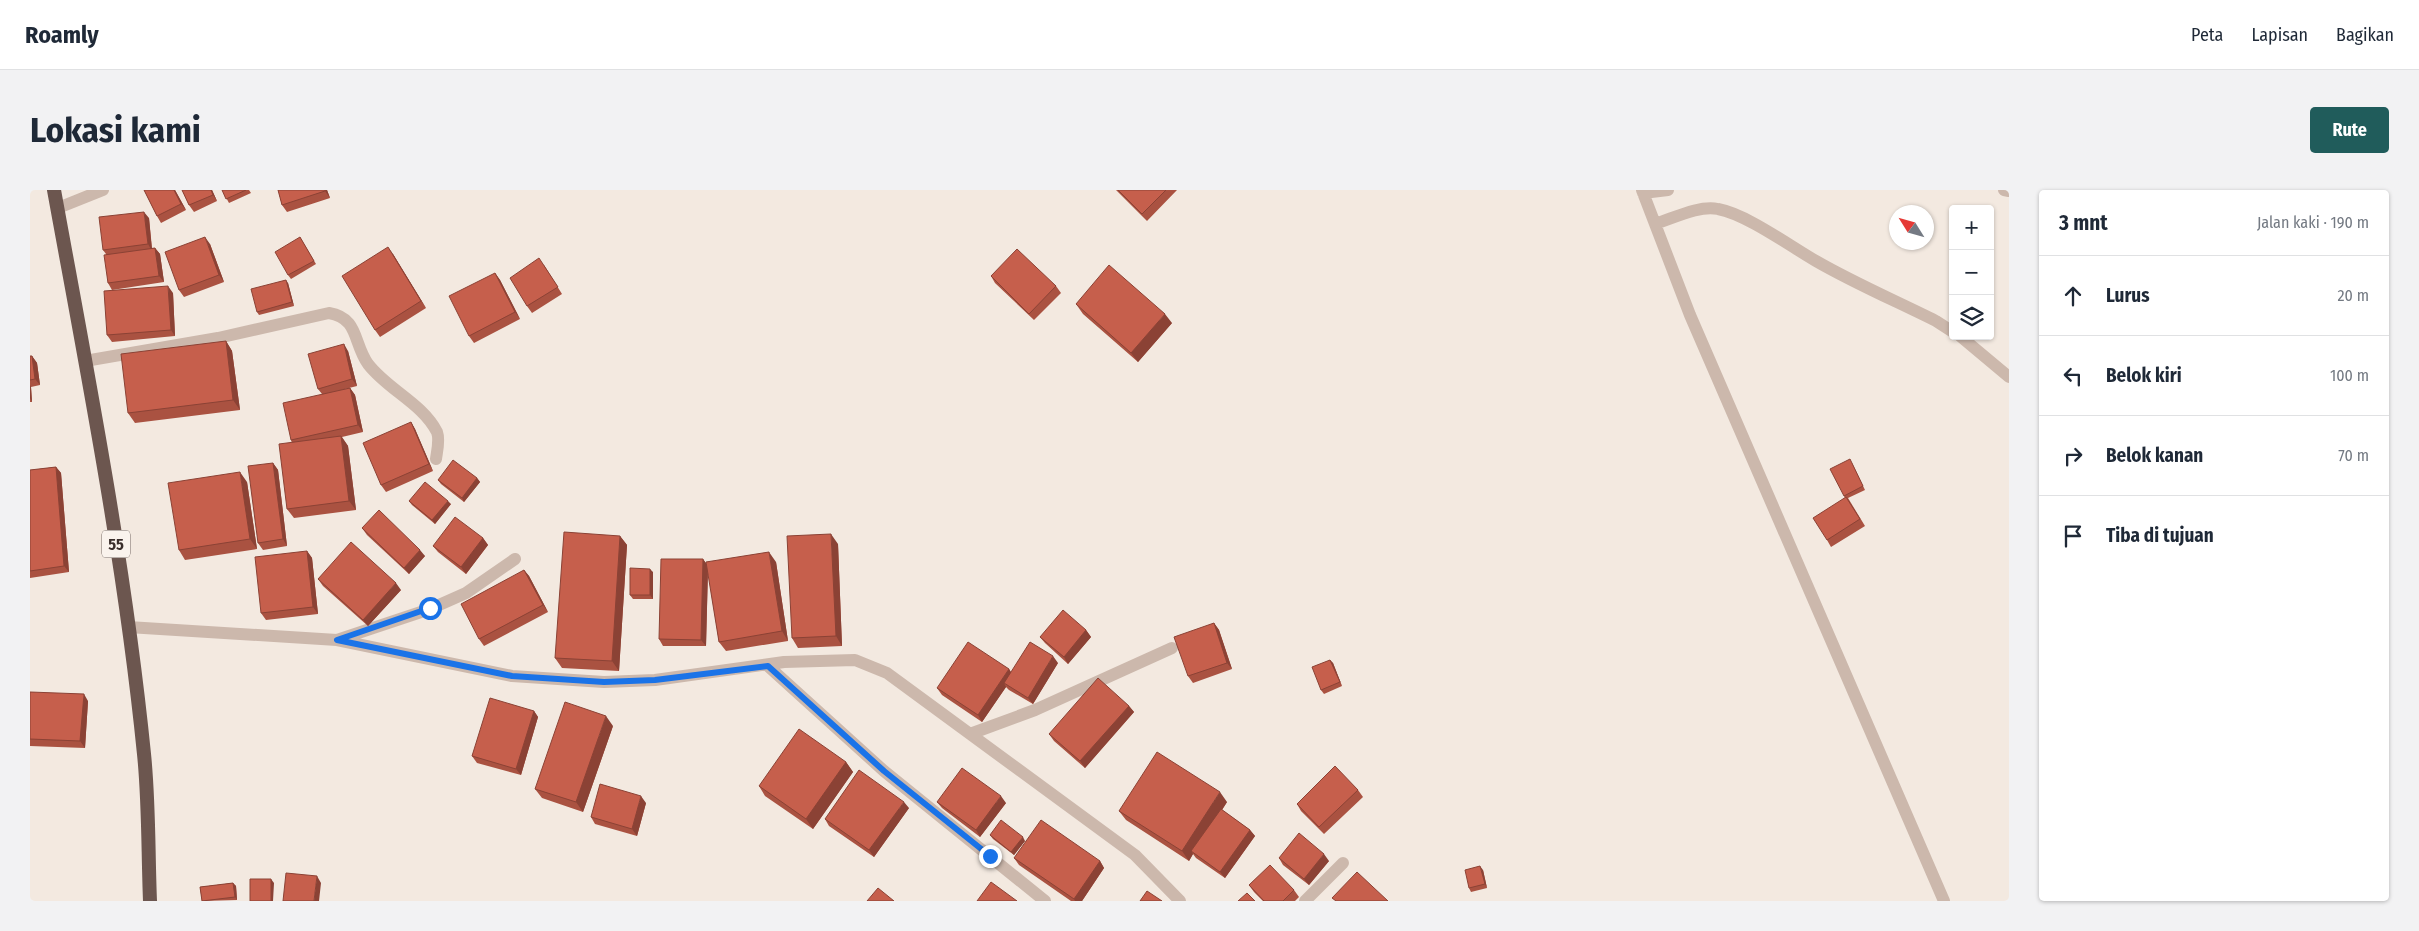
<!DOCTYPE html>
<html lang="id">
<head>
<meta charset="utf-8">
<style>
	body { margin:0; font-family:"Fira Sans Condensed",sans-serif; background:#f2f2f3; color:#1f2937 }
	.controls { position:absolute; right:15px; top:15px; display:grid; overflow:hidden; border-radius:5px; box-shadow:0 1px 4px #0004 }
	.controls button { width:45px; height:45px; display:grid; place-items:center; padding:0; border:0; border-bottom:1px solid #e0e1e3; background:#fff; color:#1f2937; font:25px sans-serif }
	.compass { position:absolute; left:1859px; top:15px; width:45px; height:45px; border-radius:50%; background:#fff; box-shadow:0 1px 4px #0004; rotate:307deg }
	.stop { position:absolute; width:15px; height:15px; margin:-11px; border:4px solid #1a73e8; border-radius:50%; background:#fff }
	.stop.end { background:#1a73e8; border-color:#fff; box-shadow:0 1px 5px #0008 }
	.list { margin:0; padding:0; list-style:none }
	h2 { display:flex; justify-content:space-between; align-items:center; height:65px; margin:0; padding:0 20px; font-size:21px }
	h2 small { font-size:16px; font-weight:400; color:#747a83 }
	.list li { display:grid; grid-template-columns:32px 1fr auto; gap:15px; align-items:center; box-sizing:border-box; height:80px; padding:0 20px; border-top:1px solid #e0e1e3 }
	.list b { display:block; font-size:19px; white-space:nowrap }
	.list em { font-size:16px; font-style:normal; color:#747a83 }
	.icon { flex:none; width:28px; height:28px; fill:none; stroke:currentColor; stroke-width:2; stroke-linecap:round; stroke-linejoin:round }
	.map { position:relative; flex:none; width:1979px; height:711px; overflow:hidden; border-radius:5px }
	header { display:flex; align-items:center; gap:30px; box-sizing:border-box; height:70px; padding:0 25px; background:#fff; border-bottom:1px solid #e0e1e3 }
	header strong { font-size:24px }
	nav { display:flex; gap:28px; margin-inline-start:auto; font-size:18px }
	.intro { display:flex; align-items:center; justify-content:space-between; box-sizing:border-box; height:120px; padding:0 30px }
	h1 { margin:0; font-size:35px }
	.button { padding:12px 22px; border-radius:5px; background:#205c5b; color:#fff; font-size:18px; font-weight:700 }
	main { display:flex; gap:30px; padding:0 30px }
	aside { flex:1; background:#fff; border-radius:5px; box-shadow:0 1px 4px #0004 }
	.map>svg:first-child { display:block }
	.lines { fill:none; stroke-linecap:round; stroke-linejoin:round }
	.minor { stroke:#ccb8ac; stroke-width:12 }
	.trunk { stroke:#6c564f; stroke-width:14 }
	.wall { fill:#aa5241 }
	.shaded-wall { fill:#8b4235 }
	.building { fill:#c65f4c; stroke:#8b4235 }
	.route { stroke:#1a73e8; stroke-width:6 }
	.labels { text-anchor:middle; dominant-baseline:central; stroke-width:5; stroke-linejoin:round; paint-order:stroke }
	.shield { fill:#faf3ed; stroke:#746965; stroke-width:1 }
	.shield-label { font-size:16px; font-weight:bold; fill:#3a2e2b }
</style>
</head>
<body>
<header>
<strong>Roamly</strong>
<nav><a>Peta</a><a>Lapisan</a><a>Bagikan</a></nav>
</header>
<div class="intro"><h1>Lokasi kami</h1><a class="button">Rute</a></div>
<main>
<div class="map">
<svg width="1979" height="711" viewBox="0 0 1979 711">
	<rect width="100%" height="100%" fill="#f3e9e0"/>
	<g class="lines">
		<path class="minor" d="M1612,0L1660,125L1914,711
			M1974,0L1979,1
			M1613,3L1638,0
			M28,18L73,0
			M1625,34C1644,28 1669,15 1688,19C1716,24 1760,56 1786,71C1824,93 1866,111 1906,131L1923,142
			M1930,146L1979,187
			M55,171L188,148L299,123C329,128 323,153 338,174C358,200 392,213 407,242C410,250 407,261 406,269
			M98,437L307,450L482,486L574,492L625,490L754,472L825,470L857,483L1105,665L1150,711
			M307,450L400,419L436,403L485,369
			M738,476L854,581L1015,711
			M940,544L1005,520L1142,458
			M1275,711L1313,673"/>
		<path class="trunk" d="M24,0C58,187 95,374 114,564C119,612 118,662 120,711"/>
	</g>
	<path class="wall" d="M114,0H145L156,20L131,33L127,26Z
		M152,0H182L187,11L164,22L159,15Z
		M192,0H219L221,3L199,13Z
		M248,0H297L300,8L257,22L252,15Z
		M1086,0H1147L1117,31Z
		M119,28L122,58H125L130,64L134,92L82,100L143,103L145,146L82,152L77,145L82,100L78,93L76,64L73,60Z
		M270,47L286,74L261,89L258,85Z
		M180,54L194,92L154,107L149,100Z
		M363,64L396,118L350,147L345,140Z
		M514,75L532,104L502,123L497,116Z
		M465,83L470,90L490,129L444,153L439,146Z
		M961,86L1026,96L1031,103L1004,130L965,93Z
		M258,93L264,116L229,125L227,122Z
		M1046,114L1142,133L1108,172L1053,124Z
		M196,151L202,161L210,220L105,233L98,223Z
		M318,161L327,196L311,200L320,198L325,205L333,242L312,247L318,256L326,320L264,328L257,319L262,253L261,250L292,204L288,199Z
		M0,166H2L7,173L10,195L1,197L2,212H0Z
		M381,232L385,239L403,281L356,302L351,295Z
		M243,273L248,280L257,356L233,360L228,353Z
		M1822,273L1835,300L1818,308L1835,336L1801,357L1797,350L1815,308L1814,306Z
		M26,277L31,283L39,382L0,388V280Z
		M447,288L450,292L434,312L411,294L408,290Z
		M217,292L227,359L155,370L149,360Z
		M379,311L421,314L405,334L382,315Z
		M332,338L395,366L379,384L337,345Z
		M590,346L597,355L589,481L532,478L525,468Z
		M453,348L458,355L436,384L408,362L403,356Z
		M808,354L812,456L768,458L762,448Z
		M277,361L282,368L288,424L236,430L231,423Z
		M673,369L677,375L746,372L758,451L696,461L689,452L678,381L676,456H633L629,449Z
		M494,380L499,386L518,422L454,456L449,449Z
		M623,382V409H603L600,405Z
		M288,389L371,400L338,436L293,396Z
		M1184,433L1189,440L1202,479L1163,493L1158,486Z
		M1056,440L1061,447L1038,474L1015,453L1010,447Z
		M1300,470L1303,473L1312,496L1294,504L1291,500Z
		M1028,473L1003,514L979,500L976,497L952,532L912,505L907,498L979,479L981,482Z
		M0,502L58,511L55,558L0,556Z
		M1099,516L1104,522L1055,578L1024,551L1019,544Z
		M504,521L508,527L491,585L447,573L442,566Z
		M583,536L553,622L512,608L505,599Z
		M816,572L823,582L783,639L735,606L729,596Z
		M1328,600L1333,607L1294,644L1271,621L1267,614Z
		M907,612L976,613L950,647L912,618Z
		M1197,612L1192,620L1220,640L1225,646L1195,688L1166,668L1163,664L1159,671L1096,630L1089,621Z
		M616,613L607,646L565,634L561,627Z
		M879,618L844,667L799,636L795,629Z
		M960,645L995,651L984,665L963,649Z
		M984,668L1070,671L1074,678L1052,711H1041L989,675Z
		M1249,668L1299,671L1279,695L1253,675Z
		M1453,680L1457,698L1441,702L1439,698Z
		M203,693L206,696L207,710L172,711L170,697Z
		M1219,695L1264,700L1269,707L1265,711H1233L1224,702Z"/>
	<path class="shaded-wall" d="M144,0H145L156,20L151,14Z
		M181,0H182L187,11L183,5Z
		M295,0H297L300,8L295,1Z
		M114,22L119,28L122,61L118,54Z
		M175,47L180,54L194,92L189,85Z
		M358,57L363,64L396,118L391,111Z
		M125,58L130,64L134,92L129,86Z
		M465,83L470,90L490,129L485,122Z
		M256,90L258,93L264,116L262,112Z
		M138,96L143,103L145,146L141,140Z
		M1135,124L1142,133L1108,172L1101,163Z
		M196,151L202,161L210,220L203,210Z
		M314,154L318,161L327,196L322,189Z
		M2,166L7,173L10,195L5,189Z
		M0,195L1,197L2,212L0,208Z
		M320,198L325,205L333,242L328,235Z
		M381,232L385,239L403,281L399,274Z
		M311,246L318,256L326,320L319,311Z
		M243,273L248,280L257,356L253,349Z
		M26,277L31,283L39,382L34,376Z
		M210,282L217,292L227,359L220,349Z
		M447,288L450,292L434,312L432,308Z
		M418,311L421,314L405,334L402,330Z
		M801,344L808,354L812,456L806,446Z
		M590,346L597,355L589,481L582,471Z
		M453,348L458,355L436,384L431,377Z
		M390,360L395,366L379,384L374,378Z
		M277,361L282,368L288,424L283,417Z
		M739,362L746,372L758,451L752,441Z
		M673,369L678,376L676,456L671,450Z
		M620,379L623,382V409L620,405Z
		M494,380L499,386L518,422L513,415Z
		M366,393L371,400L338,436L333,430Z
		M1184,433L1189,440L1202,479L1197,473Z
		M1056,440L1061,447L1038,474L1034,467Z
		M1023,466L1028,473L1003,514L998,508Z
		M1300,470L1303,473L1312,496L1310,492Z
		M979,479L983,486L974,493L976,497L952,532L948,525Z
		M54,504L58,511L55,558L50,551Z
		M1099,516L1104,522L1055,578L1050,571Z
		M504,521L508,527L491,585L486,579Z
		M576,526L583,536L553,622L546,612Z
		M816,572L823,582L783,639L776,629Z
		M1190,602L1197,612L1164,663L1161,661L1163,664L1159,671L1152,661Z
		M611,606L616,613L607,646L602,639Z
		M971,606L976,613L950,647L946,640Z
		M874,612L879,618L844,667L839,660Z
		M1220,640L1225,646L1195,688L1190,682Z
		M993,647L995,651L984,665L981,662Z
		M1294,664L1299,671L1279,695L1274,689Z
		M1070,671L1074,678L1052,711H1045L1044,709Z
		M1450,676L1453,680L1457,698L1455,694Z
		M287,686L291,693L289,711H284Z
		M241,689L244,693L243,711H241Z
		M203,693L206,696L207,710L205,707Z"/>
	<path class="building" d="M114,0H144L151,14L127,26Z
		M152,0H181L183,5L159,15Z
		M192,0H216L196,9Z
		M248,0H295V1L252,15Z
		M1088,0H1136L1112,24Z
		M114,22L118,54L73,60L69,27Z
		M175,47L189,85L149,100L135,62Z
		M270,47L284,71L258,85L245,62Z
		M358,57L391,111L345,140L312,86Z
		M125,58L129,86L78,93L74,65Z
		M987,59L1026,96L999,124L961,86Z
		M509,68L528,97L497,116L480,88Z
		M1079,75L1135,124L1101,163L1046,114Z
		M465,83L485,122L439,146L419,106Z
		M256,90L262,112L227,122L221,99Z
		M138,96L141,140L77,145L74,101Z
		M196,151L203,210L98,223L91,164Z
		M314,154L322,189L288,199L278,164Z
		M0,166H2L5,189L0,190Z
		M320,198L328,235L261,250L253,213Z
		M381,232L399,274L351,295L333,253Z
		M311,246L319,311L257,319L249,254Z
		M1820,269L1833,296L1814,306L1800,279Z
		M423,270L447,288L432,308L408,290Z
		M243,273L253,349L228,353L218,276Z
		M26,277L34,376L0,381V280Z
		M210,282L220,349L149,360L138,293Z
		M395,292L418,311L402,330L379,311Z
		M1816,307L1830,329L1797,350L1783,328Z
		M349,320L390,360L374,378L332,338Z
		M425,327L453,348L431,377L403,356Z
		M534,342L590,346L582,471L525,468Z
		M801,344L806,446L762,448L757,346Z
		M321,352L366,393L333,430L288,389Z
		M277,361L283,417L231,423L225,367Z
		M739,362L752,441L689,452L676,372Z
		M631,369H673L671,450L629,449Z
		M600,378L620,379V405H600Z
		M494,380L513,415L449,449L431,414Z
		M1033,420L1056,440L1034,467L1010,447Z
		M1184,433L1197,473L1158,486L1144,447Z
		M938,452L979,479L948,525L907,498Z
		M1000,452L1023,466L998,508L974,493Z
		M1300,470L1310,492L1291,500L1282,477Z
		M1068,488L1099,516L1050,571L1019,544Z
		M0,502L54,504L50,551L0,549Z
		M460,508L504,521L486,579L442,566Z
		M535,512L576,526L546,612L505,599Z
		M769,539L816,572L776,629L729,596Z
		M1127,562L1190,602L1152,661L1089,621Z
		M1305,576L1328,600L1289,637L1267,614Z
		M932,578L971,606L946,640L907,612Z
		M829,580L874,612L839,660L795,629Z
		M570,594L611,606L602,639L561,627Z
		M1191,619L1220,640L1190,682L1161,661Z
		M971,630L993,647L981,662L960,645Z
		M1011,630L1070,671L1044,709L984,668Z
		M1269,643L1294,664L1274,689L1249,668Z
		M1240,675L1264,700L1253,711H1234L1219,695Z
		M1450,676L1455,694L1439,698L1435,680Z
		M1327,682L1358,711H1306L1302,708Z
		M256,683L287,686L284,711H253Z
		M220,689H241V711H220Z
		M961,692L987,711H947Z
		M203,693L205,707L172,711L170,697Z
		M848,698L864,711H837Z
		M1117,701L1132,711H1110Z
		M1217,703L1225,711H1208Z"/>
	<g class="lines">
		<path class="route" d="M400,418L307,450L482,486L574,492L625,490L738,476L854,581L960,666"/>
	</g>
	<g class="labels">
		<rect class="shield" x="72" y="340.5" width="28" height="27" rx="4"/>
		<g class="shield-label">
			<text x="86" y="354">55</text>
		</g>
	</g>
</svg>
<div class="controls">
<button>+</button>
<button>−</button>
<button><svg class="icon" aria-label="layers" viewBox="0 0 24 24"><path d="M12 4l9 5-9 5-9-5zM3 14l9 5 9-5"/></svg></button>
</div>
<svg class="compass" viewBox="-18 -18 36 36"><path d="M0-13l5 13h-10z" fill="#e53935"/><path d="M0 13l5-13h-10z" fill="#747a83"/></svg>
<div class="stop" style="left:400px;top:418px"></div>
<div class="stop end" style="left:960px;top:666px"></div>
</div>
<aside>
<h2>3 mnt<small>Jalan kaki · 190 m</small></h2>
<ul class="list">
<li><svg class="icon" aria-label="ahead" viewBox="0 0 24 24"><path d="M12 20V5M6 11l6-6 6 6"/></svg><div><b>Lurus</b></div><em>20 m</em></li>
<li><svg class="icon" aria-label="left" viewBox="0 0 24 24"><path d="M17 20v-9H6M10 6l-5 5 5 5"/></svg><div><b>Belok kiri</b></div><em>100 m</em></li>
<li><svg class="icon" aria-label="right" viewBox="0 0 24 24"><path d="M7 20v-9h11M14 6l5 5-5 5"/></svg><div><b>Belok kanan</b></div><em>70 m</em></li>
<li><svg class="icon" aria-label="arrive" viewBox="0 0 24 24"><path d="M6 21V4h12l-3 4 3 4H6"/></svg><div><b>Tiba di tujuan</b></div></li>
</ul>
</aside>
</main>
</body>
</html>
